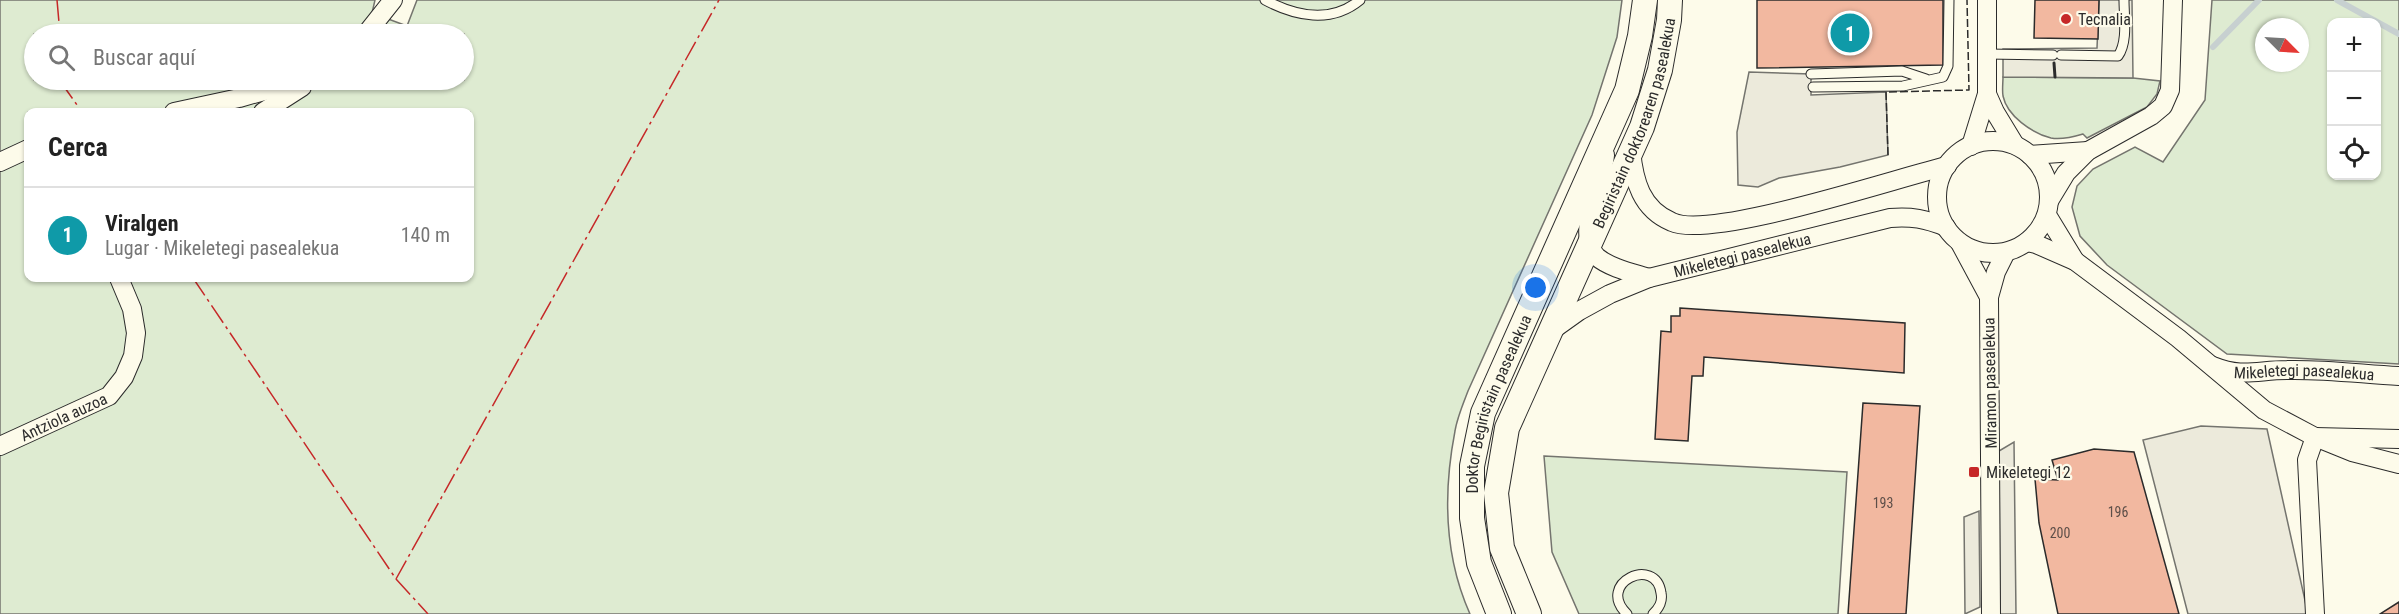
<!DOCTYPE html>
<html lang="es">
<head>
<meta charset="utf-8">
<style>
	body { margin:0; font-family:"Roboto Condensed",sans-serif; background:#f2f2f2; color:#222 }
	.controls { position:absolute; right:18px; top:18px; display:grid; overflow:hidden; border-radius:12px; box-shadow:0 2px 4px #0004 }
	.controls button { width:54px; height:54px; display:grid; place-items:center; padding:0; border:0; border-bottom:2px solid #e0e0e0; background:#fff; color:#222; font:30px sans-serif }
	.compass { position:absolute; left:2255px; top:18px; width:54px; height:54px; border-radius:50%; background:#fff; box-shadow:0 2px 4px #0004; rotate:114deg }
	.you { position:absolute; left:1536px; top:288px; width:21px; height:21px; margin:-15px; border:4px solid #fff; border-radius:50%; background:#1a73e8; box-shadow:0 0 0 9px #1a73e833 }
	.badge { display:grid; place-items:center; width:39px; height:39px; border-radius:50%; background:#ea580c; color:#fff; font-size:20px; font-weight:700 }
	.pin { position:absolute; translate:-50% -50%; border:3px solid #fff; box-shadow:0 2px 6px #0006 }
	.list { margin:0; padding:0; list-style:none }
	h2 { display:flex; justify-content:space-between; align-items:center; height:78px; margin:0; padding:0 24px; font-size:26px }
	h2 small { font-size:20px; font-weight:400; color:#767676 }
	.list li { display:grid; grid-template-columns:39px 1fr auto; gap:18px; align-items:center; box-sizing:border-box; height:96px; padding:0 24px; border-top:2px solid #e0e0e0 }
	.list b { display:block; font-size:22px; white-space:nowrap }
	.list p { margin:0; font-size:20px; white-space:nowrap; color:#767676 }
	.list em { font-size:20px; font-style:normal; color:#767676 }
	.icon { flex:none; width:33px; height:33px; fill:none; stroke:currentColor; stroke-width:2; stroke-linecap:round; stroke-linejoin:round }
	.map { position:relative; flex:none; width:2399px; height:614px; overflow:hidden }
	.search { position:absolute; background:#fff; box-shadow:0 2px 4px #0004; left:24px; top:24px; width:450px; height:66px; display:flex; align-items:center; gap:15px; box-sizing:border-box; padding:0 21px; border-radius:33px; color:#767676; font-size:22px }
	.panel { position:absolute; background:#fff; box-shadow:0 2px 4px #0004; left:24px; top:108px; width:450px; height:174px; border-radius:12px }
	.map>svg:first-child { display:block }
	.green { fill:#deebd1; stroke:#74746e; stroke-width:1.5; fill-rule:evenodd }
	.parking { fill:#eceadb; stroke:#74746e; stroke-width:1.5 }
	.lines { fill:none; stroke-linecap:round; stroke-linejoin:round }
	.stream { stroke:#c7d0d0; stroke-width:6 }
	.building { fill:#f2b8a0; stroke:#2b2b2b; stroke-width:1.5 }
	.service-casing { stroke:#2b2b2b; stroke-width:11 }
	.minor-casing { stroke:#2b2b2b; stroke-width:20 }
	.secondary-casing { stroke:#2b2b2b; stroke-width:26 }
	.service { stroke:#fdfbea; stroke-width:9 }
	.minor { stroke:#fdfbea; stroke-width:18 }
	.secondary { stroke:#fdfbea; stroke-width:24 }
	.fence { stroke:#2b2b2b; stroke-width:1.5; stroke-dasharray:8 3; stroke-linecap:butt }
	.wall { stroke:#2b2b2b; stroke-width:3 }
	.power { stroke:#c62828; stroke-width:1.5; stroke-dasharray:21 4.5 3 4.5; stroke-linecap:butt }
	.poi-dot { fill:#c62828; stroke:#fdfbea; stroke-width:2 }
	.labels { text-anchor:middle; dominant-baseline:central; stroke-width:4.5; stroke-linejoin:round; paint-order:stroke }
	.number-label { font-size:14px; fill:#5d4e48 }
	.poi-label { font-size:16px; fill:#2b2b2b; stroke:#fdfbea; text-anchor:start }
	.street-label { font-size:16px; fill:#2b2b2b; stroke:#fdfbea }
</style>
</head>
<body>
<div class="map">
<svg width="2399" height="614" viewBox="0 0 2399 614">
	<rect width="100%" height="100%" fill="#fdfbea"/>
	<path class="green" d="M0,0H375L372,13L407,26L417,0H1622L1617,37L1592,115L1468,391C1463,404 1457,418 1455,431C1443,493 1444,556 1470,614H0ZM34,34H464V80H34ZM28,112H470V278H28Z
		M2212,0H2399V364L2227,354L2107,265L2080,236L2072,207L2077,186L2093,169L2135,147L2163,162L2205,100ZM2376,22V176H2332V22ZM2264,27H2300V63H2264Z
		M2003,77L2133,78L2160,81L2157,94L2147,107L2087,138L2083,134C2073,137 2061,140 2051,138C2032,133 2007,116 2003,96C2002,90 2003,83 2003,77Z
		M1544,456L1847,472L1838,614H1579L1552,552Z"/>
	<path class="parking" d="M2099,0H2132L2133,78L2003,77V49L2097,48Z
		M1749,72L1811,74V95L1886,92L1888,155L1840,167L1779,178L1758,187L1738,185L1737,132Z
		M2201,426L2267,429L2308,614H2188L2143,440Z
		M2014,442L2016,614H2000L1999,451Z
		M1979,511L1980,607L1965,614L1964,517Z"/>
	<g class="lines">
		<path class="stream" d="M2337,0L2399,34
			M2213,47L2259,0"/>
	</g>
	<path class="building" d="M1757,0H1943V65L1757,68Z
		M2035,0H2099L2098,39L2034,38Z
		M1680,308L1905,323L1904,373L1704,357L1703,376H1692L1688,441L1655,439L1661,331L1671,332V316H1680Z
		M1863,403L1920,406L1906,614H1848Z
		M2094,449L2134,452L2179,614H2058L2039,523L2035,479L2058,480L2052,460Z
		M2399,602V614H2380Z"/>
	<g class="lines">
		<g class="service-casing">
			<path id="service" d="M1265,0C1295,16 1331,24 1360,0
				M1987,54L2053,55
				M2061,55L2118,56C2128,42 2124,17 2124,0
				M1811,74L1902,71L1926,79
				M1813,87L1903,86L1943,77L1948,66L1949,0
				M1627,614C1595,583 1656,555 1661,593C1663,602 1659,608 1653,614"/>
		</g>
		<g class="minor-casing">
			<g id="minor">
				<path d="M366,34L393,0"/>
				<path d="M1987,94L1995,112L2015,145"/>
				<path d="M174,112L239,98L303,80"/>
				<path d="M263,112L302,87"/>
				<circle cx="1993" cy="197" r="56"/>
				<path d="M1971,146L1987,94V0"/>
				<path d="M1631,151C1634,181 1641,209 1672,222C1712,240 1896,178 1947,166"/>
				<path d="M1605,155C1603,182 1574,235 1597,257C1610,268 1633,273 1649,278"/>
				<path d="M2030,155L2088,151"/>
				<path d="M0,162L28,149"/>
				<path d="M2049,201L2066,173L2088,151L2151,116L2163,106L2170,90L2173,0"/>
				<path d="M2047,215L2075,261"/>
				<path d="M2027,242L2036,244L2075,261L2178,338L2264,410L2315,437L2352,452L2399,464"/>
				<path d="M1960,243L1989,297"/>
				<path id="s1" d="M1551,331L1579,311L1610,294L1649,278L1890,218C1911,216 1926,219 1946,227"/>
				<path id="s2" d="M2213,366C2243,378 2257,370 2287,370C2324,369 2362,374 2399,376"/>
				<path id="s3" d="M0,446L109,396L124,377L133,356L136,333L132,309L119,278"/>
				<path d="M1991,614L1989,297L1996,272L2006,252"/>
				<path d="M2315,614L2307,460L2315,437L2399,439"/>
			</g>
		</g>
		<g class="secondary-casing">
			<g id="secondary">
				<path id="s4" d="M1499,614L1479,563L1472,518V466L1483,413L1627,90L1640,36L1645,0"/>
				<path id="s5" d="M1529,614L1502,548L1496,493L1507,428L1642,127L1660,70L1669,20L1670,0"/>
			</g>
		</g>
		<use href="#service" class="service"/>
		<use href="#minor" class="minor"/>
		<use href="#secondary" class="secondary"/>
		<path class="fence" d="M1888,155L1886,92L1969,90L1967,0"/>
		<path class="wall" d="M2054,63L2055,77"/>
		<path class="power" d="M57,0L60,34
			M64,80L65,88L82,112
			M193,278L396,579L428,614
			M396,579L719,0"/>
	</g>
	<g class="poi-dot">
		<circle cx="2066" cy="19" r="6"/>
		<rect x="1968" y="466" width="12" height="12" rx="3"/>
	</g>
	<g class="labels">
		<g class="number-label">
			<text x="1883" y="503">193</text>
			<text x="2118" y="512">196</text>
			<text x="2060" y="533">200</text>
		</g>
		<g class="poi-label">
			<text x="2078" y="19">Tecnalia</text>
			<text x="1986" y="472">Mikeletegi 12</text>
		</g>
		<g class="street-label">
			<text stroke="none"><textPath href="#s5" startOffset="524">Begiristain doktorearen pasealekua</textPath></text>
			<text stroke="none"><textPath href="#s1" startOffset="208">Mikeletegi pasealekua</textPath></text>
			<text stroke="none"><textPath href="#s2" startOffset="92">Mikeletegi pasealekua</textPath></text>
			<text transform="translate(1990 383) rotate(-91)">Miramon pasealekua</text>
			<text stroke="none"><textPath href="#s4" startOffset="219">Doktor Begiristain pasealekua</textPath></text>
			<text stroke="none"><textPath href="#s3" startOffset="70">Antziola auzoa</textPath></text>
		</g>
	</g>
</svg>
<div class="controls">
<button>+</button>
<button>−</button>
<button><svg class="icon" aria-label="locate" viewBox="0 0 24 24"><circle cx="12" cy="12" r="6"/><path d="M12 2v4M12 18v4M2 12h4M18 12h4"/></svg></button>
</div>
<svg class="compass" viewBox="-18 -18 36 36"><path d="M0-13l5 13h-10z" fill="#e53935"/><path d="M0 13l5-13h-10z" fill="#767676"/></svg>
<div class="you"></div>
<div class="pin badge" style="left:1850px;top:33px;background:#0f9aa8">1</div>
<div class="search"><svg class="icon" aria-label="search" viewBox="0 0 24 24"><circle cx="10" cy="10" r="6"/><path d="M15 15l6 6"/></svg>Buscar aquí</div>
<section class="panel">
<h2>Cerca<small></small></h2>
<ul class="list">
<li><span class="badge" style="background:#0f9aa8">1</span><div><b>Viralgen</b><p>Lugar · Mikeletegi pasealekua</p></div><em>140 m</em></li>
</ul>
</section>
</div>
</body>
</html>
